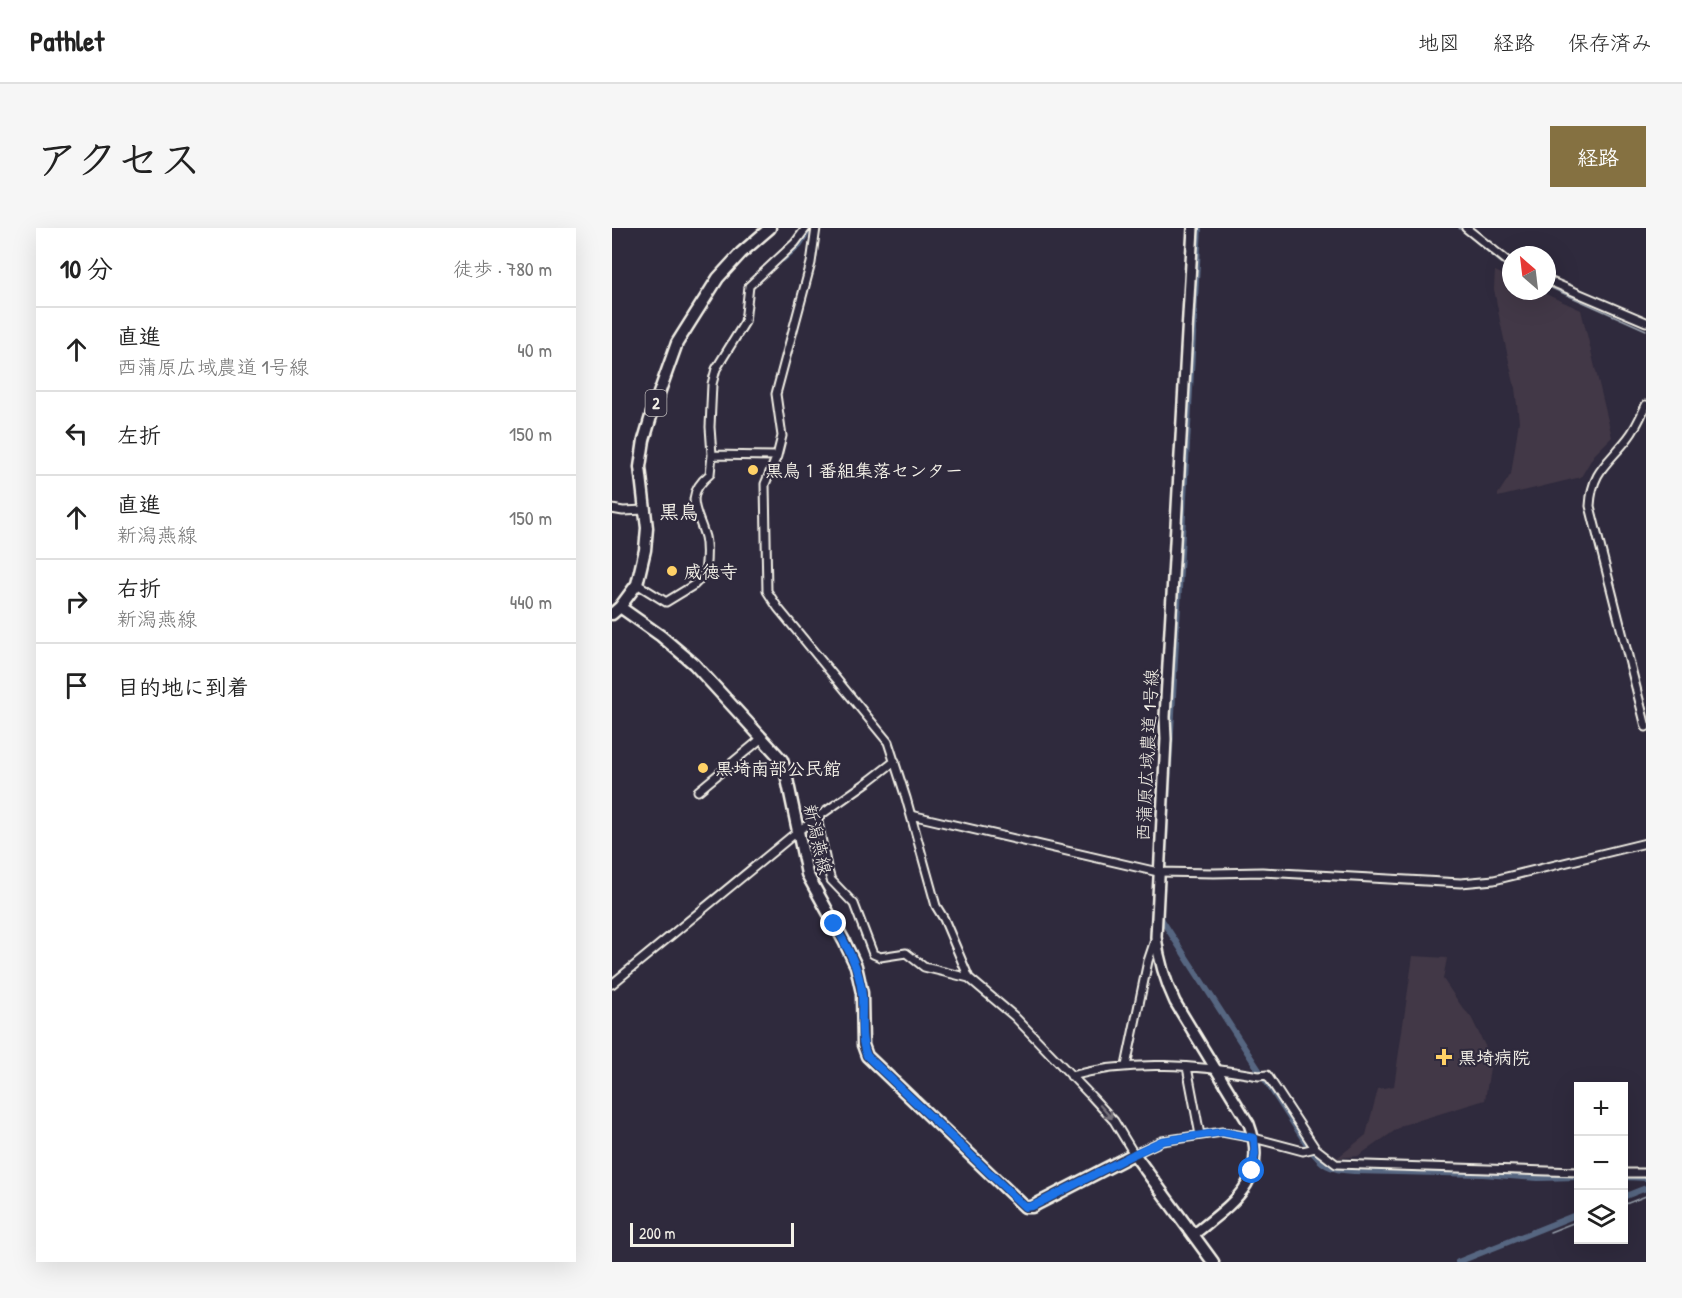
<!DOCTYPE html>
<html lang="ja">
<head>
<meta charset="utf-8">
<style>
	body { margin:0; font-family:"Patrick Hand","Klee One",sans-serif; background:#f6f6f6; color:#222 }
	.controls { position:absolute; right:18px; bottom:18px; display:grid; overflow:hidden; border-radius:0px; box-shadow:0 6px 24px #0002 }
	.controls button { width:54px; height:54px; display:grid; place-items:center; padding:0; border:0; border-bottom:2px solid #e0e0e0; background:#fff; color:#222; font:30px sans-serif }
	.compass { position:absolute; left:890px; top:18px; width:54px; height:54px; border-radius:50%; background:#fff; box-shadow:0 6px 24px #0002; rotate:332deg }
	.scale { position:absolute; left:18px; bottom:15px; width:164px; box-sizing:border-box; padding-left:6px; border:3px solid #f4f1e8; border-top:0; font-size:16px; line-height:21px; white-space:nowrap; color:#f4f1e8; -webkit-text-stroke:4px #2f2a3d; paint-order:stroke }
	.stop { position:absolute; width:18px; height:18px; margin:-14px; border:4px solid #1a73e8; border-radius:50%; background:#fff }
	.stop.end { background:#1a73e8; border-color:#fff; box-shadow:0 2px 6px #0008 }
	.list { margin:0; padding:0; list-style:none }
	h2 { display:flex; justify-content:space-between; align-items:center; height:78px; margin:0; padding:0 24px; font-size:26px }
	h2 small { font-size:20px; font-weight:400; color:#767676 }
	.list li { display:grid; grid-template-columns:39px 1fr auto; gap:18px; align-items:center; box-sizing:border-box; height:84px; padding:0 24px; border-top:2px solid #e0e0e0 }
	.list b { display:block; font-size:22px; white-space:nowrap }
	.list p { margin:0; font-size:20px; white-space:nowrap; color:#767676 }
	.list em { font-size:20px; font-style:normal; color:#767676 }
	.icon { flex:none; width:33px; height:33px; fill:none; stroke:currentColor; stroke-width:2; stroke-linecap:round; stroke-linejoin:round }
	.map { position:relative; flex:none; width:1034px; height:1034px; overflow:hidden; border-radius:0px }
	header { display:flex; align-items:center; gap:36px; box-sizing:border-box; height:84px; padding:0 30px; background:#fff; border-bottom:2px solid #e0e0e0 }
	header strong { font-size:28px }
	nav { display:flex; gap:33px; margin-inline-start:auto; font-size:21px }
	.intro { display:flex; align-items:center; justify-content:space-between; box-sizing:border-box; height:144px; padding:0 36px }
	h1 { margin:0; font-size:42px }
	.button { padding:15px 27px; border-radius:0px; background:#857141; color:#fff; font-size:21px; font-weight:700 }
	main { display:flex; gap:36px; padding:0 36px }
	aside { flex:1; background:#fff; border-radius:0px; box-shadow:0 6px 24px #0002 }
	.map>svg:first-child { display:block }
	.built { fill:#423846 }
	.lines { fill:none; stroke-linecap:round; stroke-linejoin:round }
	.stream { stroke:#969eaa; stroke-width:1.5 }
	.canal { stroke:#576681; stroke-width:6 }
	.street-casing { stroke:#f4f1e8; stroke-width:11 }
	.secondary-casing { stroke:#f4f1e8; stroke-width:14 }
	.primary-casing { stroke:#f4f1e8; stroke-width:15 }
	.street { stroke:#2f2a3d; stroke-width:7 }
	.secondary { stroke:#2f2a3d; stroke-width:9 }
	.primary { stroke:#2f2a3d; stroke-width:10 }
	.oneway { stroke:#747079 }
	.route { stroke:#1a73e8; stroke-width:8 }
	.poi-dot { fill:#ffd166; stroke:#2f2a3d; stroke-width:2 }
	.labels { text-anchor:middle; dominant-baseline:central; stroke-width:4.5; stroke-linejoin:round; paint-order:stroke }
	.shield { fill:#2f2a3d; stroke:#b9b5b5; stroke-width:1.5 }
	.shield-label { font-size:16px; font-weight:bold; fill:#f4f1e8 }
	.poi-label { font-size:18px; font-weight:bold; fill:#f4f1e8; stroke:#2f2a3d; text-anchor:start }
	.street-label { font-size:18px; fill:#f4f1e8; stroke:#2f2a3d }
	.neighbourhood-label { font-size:20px; font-weight:bold; fill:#f4f1e8; stroke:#2f2a3d }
</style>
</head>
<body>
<header>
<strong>Pathlet</strong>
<nav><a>地図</a><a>経路</a><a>保存済み</a></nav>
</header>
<div class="intro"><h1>アクセス</h1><a class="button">経路</a></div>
<main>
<aside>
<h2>10 分<small>徒歩 · 780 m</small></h2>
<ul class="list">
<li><svg class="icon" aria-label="ahead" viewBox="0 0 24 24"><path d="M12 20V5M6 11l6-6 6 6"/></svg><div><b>直進</b><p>西蒲原広域農道 1号線</p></div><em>40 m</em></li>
<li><svg class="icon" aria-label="left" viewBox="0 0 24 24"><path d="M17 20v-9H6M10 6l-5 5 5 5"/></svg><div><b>左折</b></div><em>150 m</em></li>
<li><svg class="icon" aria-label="ahead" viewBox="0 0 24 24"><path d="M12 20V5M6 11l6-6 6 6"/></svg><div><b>直進</b><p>新潟燕線</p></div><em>150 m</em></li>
<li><svg class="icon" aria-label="right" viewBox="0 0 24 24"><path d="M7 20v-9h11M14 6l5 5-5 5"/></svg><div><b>右折</b><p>新潟燕線</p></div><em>440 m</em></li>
<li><svg class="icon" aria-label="arrive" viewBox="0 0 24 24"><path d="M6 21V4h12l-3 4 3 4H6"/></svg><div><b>目的地に到着</b></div></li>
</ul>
</aside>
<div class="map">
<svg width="1034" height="1034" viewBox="0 0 1034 1034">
	<rect width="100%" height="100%" fill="#2f2a3d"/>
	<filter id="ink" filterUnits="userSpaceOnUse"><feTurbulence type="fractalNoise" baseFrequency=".0167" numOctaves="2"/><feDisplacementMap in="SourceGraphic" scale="12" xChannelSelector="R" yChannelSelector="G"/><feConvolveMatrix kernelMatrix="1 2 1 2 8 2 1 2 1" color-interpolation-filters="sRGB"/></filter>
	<g filter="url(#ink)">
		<path class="built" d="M883,43L899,50V63H927L969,82L1000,209L982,227L969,249L886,269V266L899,246L907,193L903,160L888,93L882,61Z
			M801,728L835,730L831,751L850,779L859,789L877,826L879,833L873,872L791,897L746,928L725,930L754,907L766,861L782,858Z"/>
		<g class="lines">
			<path class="stream" d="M847,0L899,43
				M935,58L1034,102
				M1011,977L1034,968
				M938,1004L966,993"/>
			<path class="canal" d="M171,31L188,16L198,0
				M550,665L587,0
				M548,681L550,692L559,706L696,918C710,938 718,942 742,943L871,946L926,950L966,949
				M1011,949L1034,950
				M1011,969L1034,960
				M846,1034L966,986"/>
			<g class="street-casing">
				<path id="street" d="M204,0L199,35L164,166L170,208L165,228L153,256L155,363L166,380L276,514L294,570L324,678L332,691L357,750L402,788L480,869L502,893L522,926L550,913L610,904L642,910L691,923L703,920
					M854,0L899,36
					M935,52L1034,94
					M1034,177C1029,188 1024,200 1016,210C996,236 980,242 978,278L1034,499
					M100,227L165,228
					M0,281L11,283L33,282
					M25,356L54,374L82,357L93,346C94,334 96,322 93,309C86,283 70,269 98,246L100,227L98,199L100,156L104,141L133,94L137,58L183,15L194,0
					M86,563L150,510
					M299,587L546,644L602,645L650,644L849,655L882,652L1034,615
					M205,589L215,639L219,652L242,676L261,726L268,729L294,725L312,739L357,750
					M0,756L186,603L257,553L283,533
					M514,838L536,733L544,709
					M575,839L588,907
					M459,848C521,831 585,837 647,848L655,847L703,920L724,936L966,944
					M1011,945H1034"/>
			</g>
			<g class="secondary-casing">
				<path id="secondary" d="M581,1007C621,975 658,952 637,896L563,774C553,753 547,733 544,709L554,511L553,489L581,0"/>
			</g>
			<g class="primary-casing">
				<path id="primary" d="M8,379L49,408L82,436L170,532L174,546L195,646L232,713L244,738L250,765L251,817L255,828L413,979H420L427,975L522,926L601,1034
					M0,386L8,379L25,356L33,322L35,300L28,239L32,212L40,185L65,115L106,50L129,25L158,0"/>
			</g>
			<use href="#street" class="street"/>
			<use href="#secondary" class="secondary"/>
			<use href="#primary" class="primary"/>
		</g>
		<defs><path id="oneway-shaft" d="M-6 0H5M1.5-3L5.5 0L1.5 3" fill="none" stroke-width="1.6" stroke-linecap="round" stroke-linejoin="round" transform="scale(1.5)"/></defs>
		<use class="oneway" href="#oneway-shaft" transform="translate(494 884) rotate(48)"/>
	</g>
	<g class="lines" filter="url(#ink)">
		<path class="route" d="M222,696C235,718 248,741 250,767C251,788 247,809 255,828L413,979L420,978L427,975L522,926L550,913L610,904L642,910L643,926L640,943"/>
	</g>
	<g class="poi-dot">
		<circle cx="141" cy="242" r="6"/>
		<circle cx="60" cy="343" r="6"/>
		<circle cx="91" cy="540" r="6"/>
		<path d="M829 820h6v6h6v6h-6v6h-6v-6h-6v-6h6z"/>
	</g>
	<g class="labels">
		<rect class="shield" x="33.5" y="162" width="21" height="26" rx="4.5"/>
		<g class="shield-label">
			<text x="44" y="175">2</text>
		</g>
		<g class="poi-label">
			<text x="153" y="242">黒鳥１番組集落センター</text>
			<text x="72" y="343">威徳寺</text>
			<text x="103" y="540">黒埼南部公民館</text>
			<text x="846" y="829">黒埼病院</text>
		</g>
		<g class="street-label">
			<text transform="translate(535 527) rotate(-87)">西蒲原広域農道 1号線</text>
			<text transform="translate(206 611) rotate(77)">新潟燕線</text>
		</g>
		<g class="neighbourhood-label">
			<text x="67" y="283">黒鳥</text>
		</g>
	</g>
</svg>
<div class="controls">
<button>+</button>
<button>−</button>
<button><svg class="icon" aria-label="layers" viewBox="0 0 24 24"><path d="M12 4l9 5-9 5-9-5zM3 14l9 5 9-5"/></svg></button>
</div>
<svg class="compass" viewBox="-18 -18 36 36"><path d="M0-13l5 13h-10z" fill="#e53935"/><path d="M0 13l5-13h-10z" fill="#767676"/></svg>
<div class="scale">200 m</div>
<div class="stop" style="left:640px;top:943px"></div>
<div class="stop end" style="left:222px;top:696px"></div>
</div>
</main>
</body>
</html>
